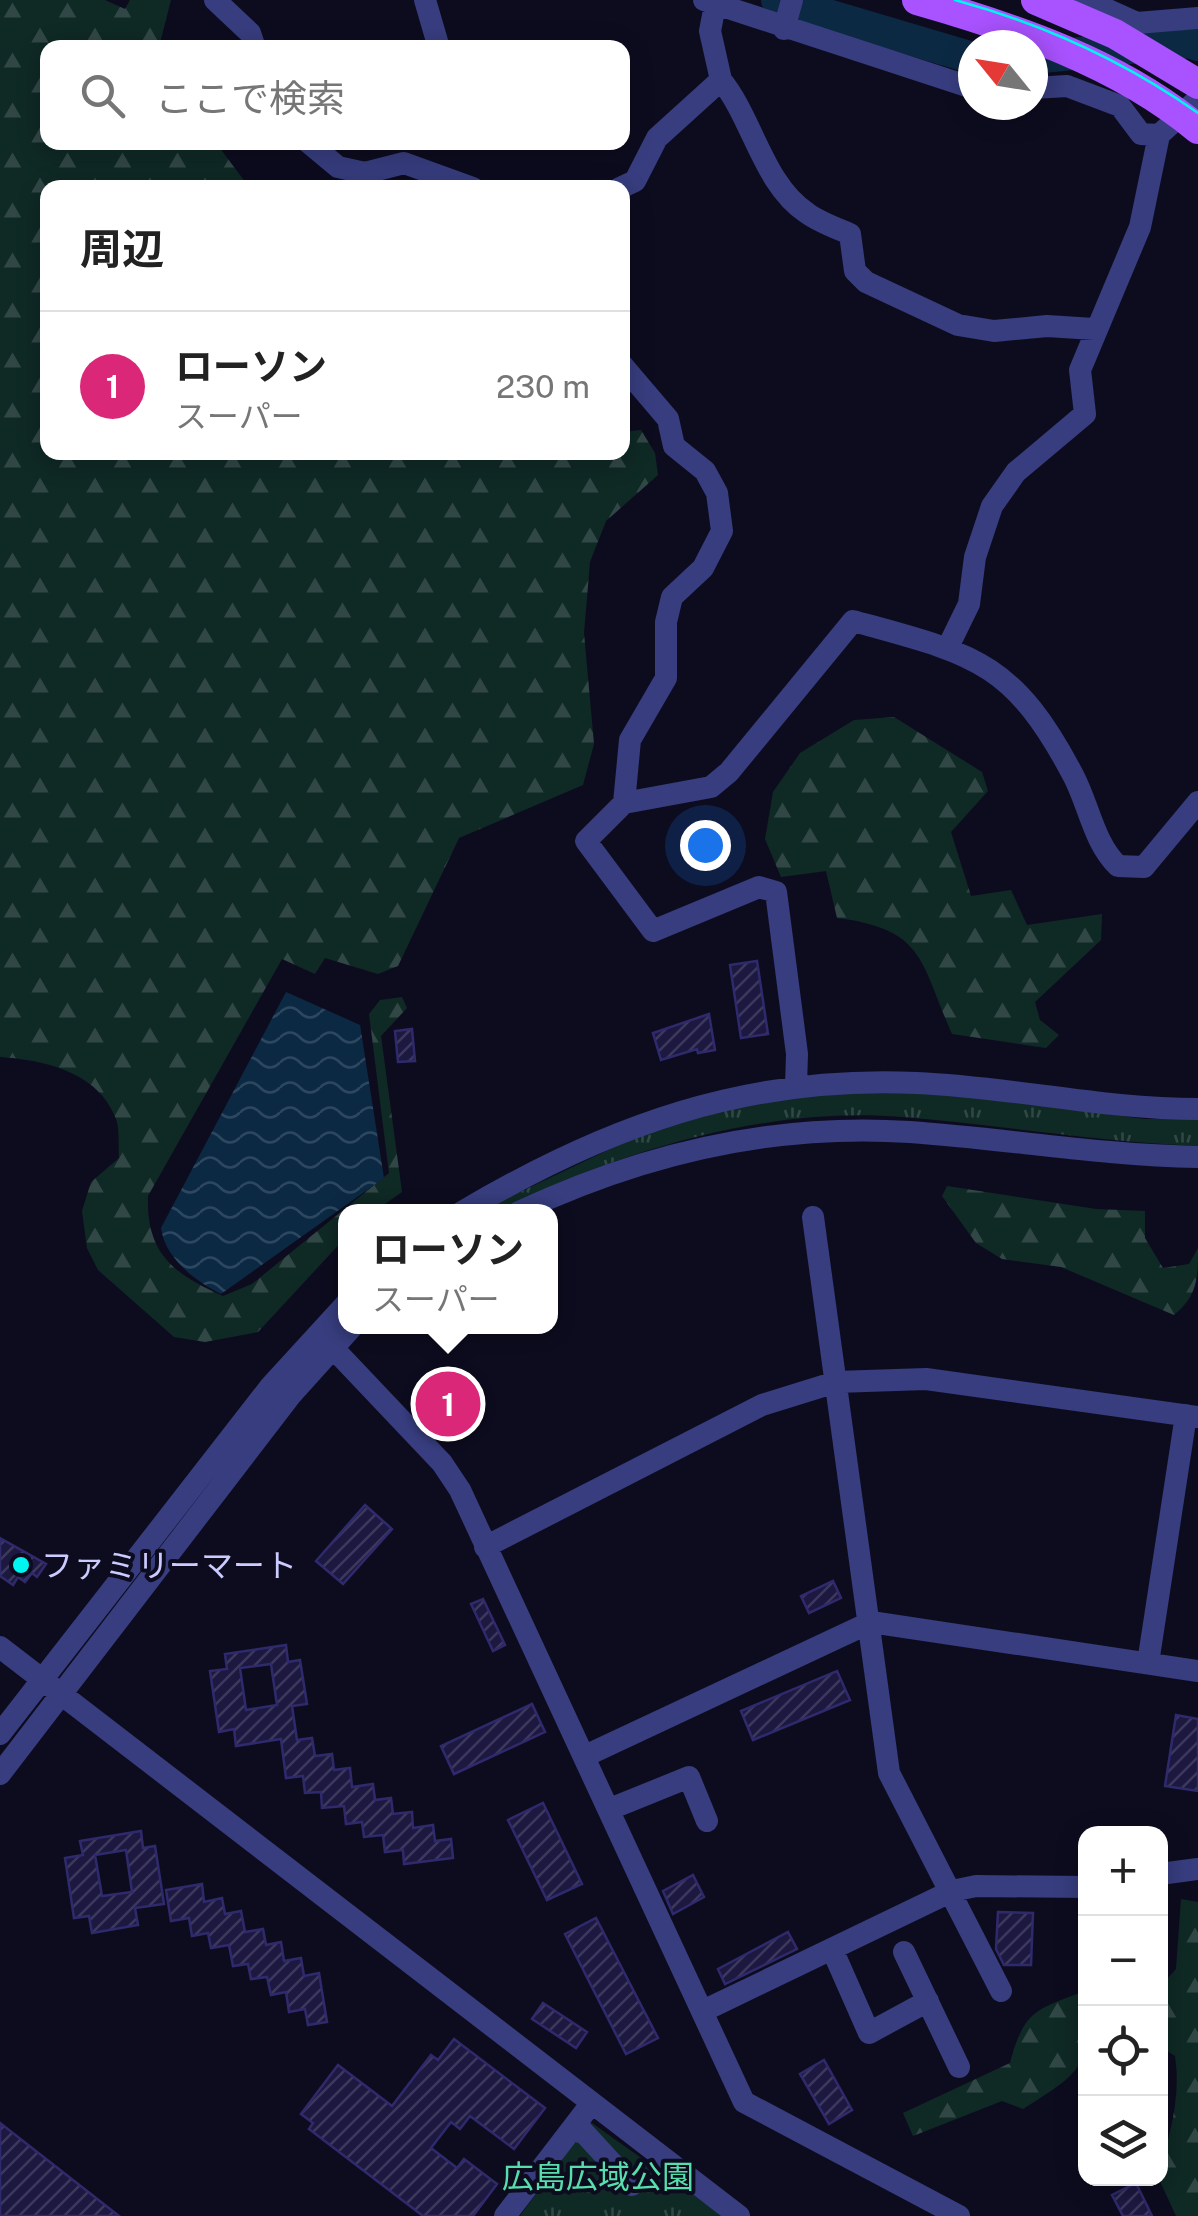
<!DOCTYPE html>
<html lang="ja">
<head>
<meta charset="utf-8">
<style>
	body { margin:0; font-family:"Public Sans","Noto Sans JP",sans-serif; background:#f6f6f6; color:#222 }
	.controls { position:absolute; right:30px; bottom:30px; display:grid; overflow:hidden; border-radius:20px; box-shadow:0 5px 25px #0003 }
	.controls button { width:90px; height:90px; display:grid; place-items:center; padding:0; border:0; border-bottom:2px solid #e0e0e0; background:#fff; color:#222; font:50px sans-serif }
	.compass { position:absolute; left:958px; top:30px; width:90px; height:90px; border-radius:50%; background:#fff; box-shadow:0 5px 25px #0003; rotate:300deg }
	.you { position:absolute; left:705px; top:845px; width:35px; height:35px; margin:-25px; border:8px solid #fff; border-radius:50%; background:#1a73e8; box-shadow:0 0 0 15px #1a73e833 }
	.badge { display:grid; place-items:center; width:65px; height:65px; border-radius:50%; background:#db2777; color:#fff; font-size:32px; font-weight:700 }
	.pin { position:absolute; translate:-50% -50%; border:5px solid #fff; box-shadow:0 2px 10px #0006 }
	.popup { position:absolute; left:338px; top:1204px; width:220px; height:130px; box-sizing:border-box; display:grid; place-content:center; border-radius:20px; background:#fff; filter:drop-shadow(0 2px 8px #0005); font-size:32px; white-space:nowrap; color:#767676 }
	.popup b { font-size:38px; color:#222 }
	.popup::after { content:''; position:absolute; left:50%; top:100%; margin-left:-20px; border:20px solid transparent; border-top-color:#fff }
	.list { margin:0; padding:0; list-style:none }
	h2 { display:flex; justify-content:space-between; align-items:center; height:130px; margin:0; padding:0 40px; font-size:42px }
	h2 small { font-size:32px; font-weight:400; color:#767676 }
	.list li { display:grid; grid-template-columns:65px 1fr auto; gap:30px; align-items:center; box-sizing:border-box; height:150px; padding:0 40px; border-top:2px solid #e0e0e0 }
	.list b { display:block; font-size:38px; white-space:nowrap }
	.list p { margin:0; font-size:32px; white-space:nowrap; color:#767676 }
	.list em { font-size:32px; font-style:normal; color:#767676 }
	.icon { flex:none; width:55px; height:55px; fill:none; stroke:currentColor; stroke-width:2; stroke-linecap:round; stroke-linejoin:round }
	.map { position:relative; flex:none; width:1198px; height:2216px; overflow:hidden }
	.search { position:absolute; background:#fff; box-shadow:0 5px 25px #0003; left:40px; top:40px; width:590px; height:110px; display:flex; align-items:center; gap:25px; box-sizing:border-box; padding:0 35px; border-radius:20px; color:#767676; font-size:38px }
	.panel { position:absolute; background:#fff; box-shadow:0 5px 25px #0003; left:40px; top:180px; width:590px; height:280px; border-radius:20px }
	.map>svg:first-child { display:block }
	.grass { fill:url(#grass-tufts) }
	.forest { fill:url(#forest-firs) }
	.water { fill:url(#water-waves) }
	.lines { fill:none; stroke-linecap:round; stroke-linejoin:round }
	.river { stroke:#0c2944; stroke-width:32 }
	.building { fill:url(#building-hatch); stroke:#2f2a6c; stroke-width:2.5; fill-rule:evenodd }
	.minor { stroke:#373d7e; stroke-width:22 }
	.major { stroke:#a952ff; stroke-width:30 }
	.tram { stroke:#00f5f0; stroke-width:2.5 }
	.poi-dot { fill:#00f5f0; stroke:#0d0c1f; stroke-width:4 }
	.labels { text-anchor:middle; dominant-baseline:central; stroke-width:8; stroke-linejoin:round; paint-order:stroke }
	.poi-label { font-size:32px; fill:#cbcbff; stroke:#0d0c1f; text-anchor:start }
	.park-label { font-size:32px; fill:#57deac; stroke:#0d0c1f }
</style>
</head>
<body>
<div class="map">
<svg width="1198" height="2216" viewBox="0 0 1198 2216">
	<defs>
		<pattern id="grass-tufts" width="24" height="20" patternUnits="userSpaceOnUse" patternTransform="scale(2.5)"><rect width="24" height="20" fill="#0f2925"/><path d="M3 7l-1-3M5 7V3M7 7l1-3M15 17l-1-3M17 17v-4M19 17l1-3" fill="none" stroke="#314746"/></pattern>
		<pattern id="forest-firs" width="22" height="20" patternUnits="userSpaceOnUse" patternTransform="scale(2.5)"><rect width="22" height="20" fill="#0f2925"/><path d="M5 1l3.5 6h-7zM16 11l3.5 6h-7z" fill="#314746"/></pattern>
		<pattern id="water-waves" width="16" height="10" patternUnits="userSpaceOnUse" patternTransform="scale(2.5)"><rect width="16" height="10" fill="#0c2944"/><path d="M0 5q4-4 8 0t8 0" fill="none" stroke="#2e4760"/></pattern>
		<pattern id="building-hatch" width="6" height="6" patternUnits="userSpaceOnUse" patternTransform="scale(2.5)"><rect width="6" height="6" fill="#1c1840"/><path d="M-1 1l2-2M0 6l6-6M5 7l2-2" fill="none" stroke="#3c385d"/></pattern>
	</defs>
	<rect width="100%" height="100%" fill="#0d0c1f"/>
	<path class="grass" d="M927,1090L1144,1119H1198V1146C1098,1142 1001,1125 902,1117C765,1106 620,1151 498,1211L478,1212L642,1134L774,1097Z
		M589,2121L723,2216H520Z"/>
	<path class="forest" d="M0,0H105L125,9L130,0H171L159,47L48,48V142L216,143L249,187L48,188V452H622L623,432L641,430L655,453L658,475L606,521L590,562L584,633L594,744L583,785L459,838L398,966L378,974L325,958L315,974L282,959L148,1196C146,1253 173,1274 223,1296L252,1284L389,1173L369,1014L380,1000L402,997L407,1008L381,1036L402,1192L375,1211L346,1212L345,1238L258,1332L205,1342L174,1337L98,1270L87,1248L82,1211L91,1182L119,1158C118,1146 120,1130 116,1119C99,1072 44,1060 0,1057Z
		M894,717L982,772L988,791L951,832L971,896L1011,890L1027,925L1102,914L1101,940L1035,1002L1040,1020L1059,1035L1046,1048L952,1034C920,961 925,929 837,918L826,871L781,877L765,839L773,792L800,753L854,720Z
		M947,1186L1096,1209L1145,1211V1238L1163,1268L1189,1264L1198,1248C1198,1278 1198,1295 1174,1315L1061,1267L1002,1259L976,1243L942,1196Z
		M1181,1899L1198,1902V2216H1176L1159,2179C1167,2138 1182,2102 1175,2056L1161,2047V1986L1176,1969Z
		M1085,1991C1086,2068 1090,2067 1023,2109L1002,2101L913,2136L903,2113L1010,2063C1024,2009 1038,2009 1085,1991Z"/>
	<path class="water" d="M286,992L360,1025L384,1178L221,1294C195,1281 165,1258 161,1228Z"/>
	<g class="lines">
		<path class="river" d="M777,0L973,58
			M1033,58L1188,42L1198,45"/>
	</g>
	<path class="building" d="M757,961L768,1034L741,1038L730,965Z
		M709,1014L715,1050L698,1053L697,1049L661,1060L653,1033Z
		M412,1029L415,1061L398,1062L395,1031Z
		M459,1376L477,1398L438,1432L419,1410Z
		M365,1505L392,1529L343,1584L316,1561Z
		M0,1538L46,1564L37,1577L32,1573L25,1582L18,1577L13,1585L0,1576Z
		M833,1581L841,1598L809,1613L801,1596Z
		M483,1599L505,1645L493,1651L471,1604Z
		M286,1645L288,1662L300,1660L307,1704L292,1706L297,1740L312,1738L315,1756L332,1754L334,1770L350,1768L352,1787L373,1784L375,1800L391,1798L393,1814L412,1812L413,1828L433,1825L435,1841L451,1839L453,1858L404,1864L403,1850L385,1852L383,1835L364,1837L362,1822L346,1824L344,1806L322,1808L321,1792L305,1793L303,1776L286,1778L281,1739L236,1746L234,1729L219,1732L210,1671L227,1669L225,1654ZM271,1664L277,1705L246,1710L240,1668Z
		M837,1671L850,1700L753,1740L741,1711Z
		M532,1704L545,1732L454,1774L441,1746Z
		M1176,1715L1198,1719V1791L1165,1786Z
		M543,1803L582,1884L547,1900L508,1820Z
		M141,1831L143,1848L155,1846L164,1904L135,1908L138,1925L92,1933L89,1916L74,1918L65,1858L83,1855L80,1841ZM126,1850L132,1892L102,1896L95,1855Z
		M693,1875L704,1897L673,1914L663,1891Z
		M202,1884L204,1902L222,1898L225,1914L241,1911L245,1932L263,1929L266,1945L281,1942L284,1961L301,1958L304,1976L319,1973L327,2022L308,2025L305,2009L289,2012L286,1992L271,1995L267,1977L251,1979L248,1964L233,1966L229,1945L211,1948L208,1933L192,1936L189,1918L171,1921L166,1890Z
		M998,1912L1033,1913L1031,1965H1004L996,1949Z
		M596,1918L658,2038L626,2054L565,1934Z
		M788,1932L797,1949L725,1984L718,1969Z
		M543,2003L587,2032L576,2048L532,2019Z
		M454,2039L545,2108L514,2149L470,2116L460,2129L451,2122L431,2148L457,2168L464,2159L497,2184L473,2216H423L309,2129L313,2123L301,2114L338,2065L392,2106L431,2055L438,2060Z
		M824,2060L852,2110L829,2124L800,2074Z
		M0,2123L119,2216H0Z
		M1136,2183L1152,2216H1123L1112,2195Z"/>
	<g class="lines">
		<path class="minor" d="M215,0L250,33L255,48
			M425,0L439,48
			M704,0L973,88
			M1086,0L1137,23L1198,18
			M784,29L792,0
			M721,80C753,119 763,184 807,213C819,222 836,228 850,234L855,271L866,282L958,325L994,331L1047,326L1094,329
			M1033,88L1067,86L1120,106L1141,134L1159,135L1198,99
			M308,142L338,167L365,173L404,163L473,188
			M620,188L635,181L657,138L721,80L710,31L715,5
			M622,365L668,419L674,446L705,471L717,493L722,531L703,568L672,597L666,622V678L630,740L624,803L586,841L653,931L759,887L776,892L797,1054L796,1086
			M948,647L969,604L975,557L992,506L1016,472L1085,414L1080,370L1140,227L1159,135
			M624,803L711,787L729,772L853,621C973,654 1013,660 1074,777C1089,806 1094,843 1118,866L1144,867L1198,802
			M462,1212C607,1126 747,1075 917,1083C1011,1087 1103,1109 1198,1109
			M519,1212C642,1154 774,1123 910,1132C1007,1139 1101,1155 1198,1157
			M813,1217L889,1773L1001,1991
			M333,1348L442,1463L460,1490L744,2102L959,2216
			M485,1547L762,1405L836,1382L926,1379L1198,1417
			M0,1647L739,2216
			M1148,1663L1186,1415
			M0,1734L270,1387L346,1304
			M585,1756L871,1622L1198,1671
			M0,1774L290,1396L353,1326
			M610,1809L689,1777L707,1821
			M1160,1874L1198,1869
			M832,1949L869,2033L928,2001
			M904,1952L959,2067
			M703,2011L952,1891L976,1886L1086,1887
			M576,2124L632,2185
			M505,2216L591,2104"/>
		<path class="major" d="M917,0C1015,28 1119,63 1198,129
			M1036,0L1115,34L1198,84"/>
		<path class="tram" d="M955,0C1043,24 1124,61 1198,113"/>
	</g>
	<circle class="poi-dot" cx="21" cy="1565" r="10"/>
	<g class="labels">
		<g class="poi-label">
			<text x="41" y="1565">ファミリーマート</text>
		</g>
		<g class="park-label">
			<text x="598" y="2176">広島広域公園</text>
		</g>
	</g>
</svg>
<div class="controls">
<button>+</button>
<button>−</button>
<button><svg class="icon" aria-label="locate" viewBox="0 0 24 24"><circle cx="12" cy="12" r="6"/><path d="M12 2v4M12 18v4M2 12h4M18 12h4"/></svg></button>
<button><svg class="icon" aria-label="layers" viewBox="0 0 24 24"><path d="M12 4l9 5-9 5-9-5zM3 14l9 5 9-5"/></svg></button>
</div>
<svg class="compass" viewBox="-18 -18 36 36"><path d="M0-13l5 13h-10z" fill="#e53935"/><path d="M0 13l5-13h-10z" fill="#767676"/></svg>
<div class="you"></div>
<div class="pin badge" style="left:448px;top:1404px">1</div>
<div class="popup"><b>ローソン</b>スーパー</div>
<div class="search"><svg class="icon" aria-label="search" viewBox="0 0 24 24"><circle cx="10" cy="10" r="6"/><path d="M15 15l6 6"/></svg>ここで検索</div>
<section class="panel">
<h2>周辺<small></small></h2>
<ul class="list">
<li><span class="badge">1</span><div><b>ローソン</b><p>スーパー</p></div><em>230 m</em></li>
</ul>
</section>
</div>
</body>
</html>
